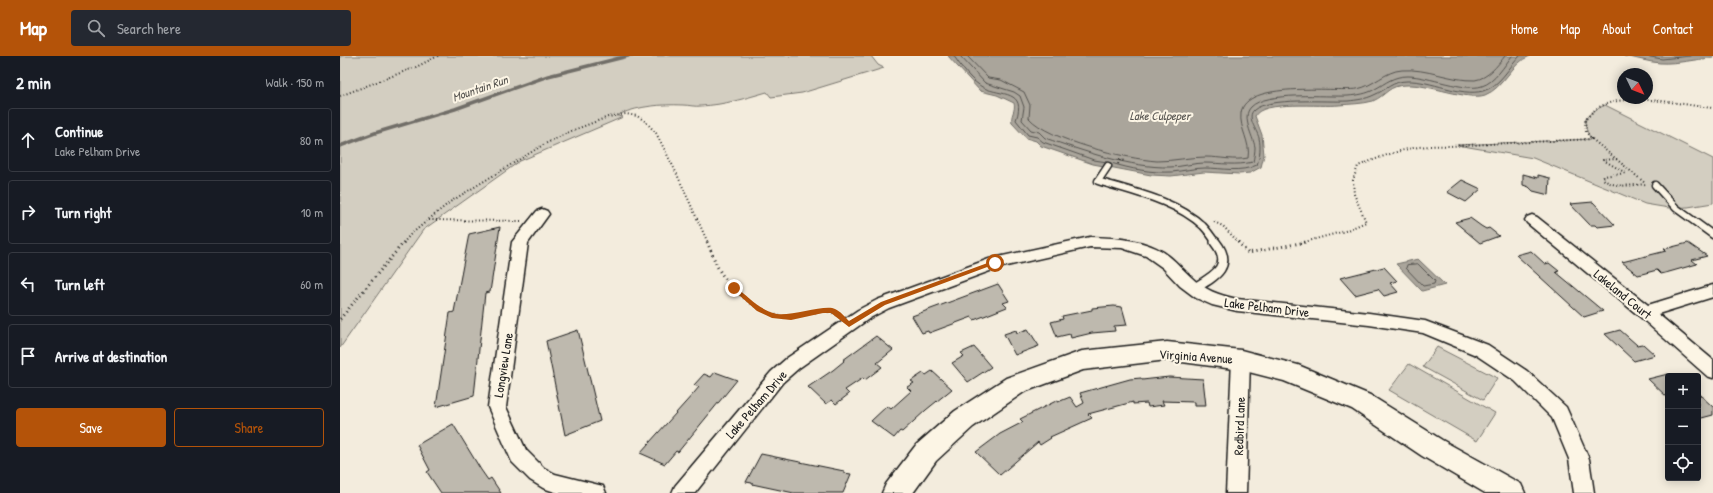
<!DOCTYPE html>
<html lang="en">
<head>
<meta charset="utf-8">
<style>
	body { margin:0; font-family:"Patrick Hand",sans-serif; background:#242831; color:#f1f3f6 }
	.controls { position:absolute; right:12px; bottom:12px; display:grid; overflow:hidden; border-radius:4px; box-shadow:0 2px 10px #0003 }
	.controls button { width:36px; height:36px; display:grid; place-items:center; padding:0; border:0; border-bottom:1px solid #363941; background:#171b24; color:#f1f3f6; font:20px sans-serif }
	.compass { position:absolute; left:1277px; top:12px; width:36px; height:36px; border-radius:50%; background:#171b24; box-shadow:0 2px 10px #0003; rotate:133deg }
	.stop { position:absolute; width:12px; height:12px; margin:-9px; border:3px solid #b45309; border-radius:50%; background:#fff }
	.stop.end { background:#b45309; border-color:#fff; box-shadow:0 1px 4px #0008 }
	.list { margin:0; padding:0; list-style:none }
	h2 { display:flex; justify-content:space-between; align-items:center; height:52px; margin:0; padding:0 16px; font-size:17px }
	h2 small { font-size:13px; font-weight:400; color:#9ea1a6 }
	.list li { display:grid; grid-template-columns:26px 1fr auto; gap:12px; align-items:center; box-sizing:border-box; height:64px; margin:0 8px 8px; padding:0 8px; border:1px solid #363941; border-radius:4px }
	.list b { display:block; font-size:15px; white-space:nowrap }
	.list p { margin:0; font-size:13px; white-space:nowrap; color:#9ea1a6 }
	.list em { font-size:13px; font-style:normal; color:#9ea1a6 }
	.actions { display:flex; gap:8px; padding:12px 16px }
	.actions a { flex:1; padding:9px 0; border:1px solid #b45309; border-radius:4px; text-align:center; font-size:14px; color:#b45309 }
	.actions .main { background:#b45309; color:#fff }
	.icon { flex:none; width:22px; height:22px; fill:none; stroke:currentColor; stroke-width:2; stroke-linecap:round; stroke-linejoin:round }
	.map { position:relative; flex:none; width:1373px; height:437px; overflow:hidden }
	header { display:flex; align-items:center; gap:24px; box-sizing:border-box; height:56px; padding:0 20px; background:#b45309; color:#fff }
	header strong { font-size:19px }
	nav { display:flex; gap:22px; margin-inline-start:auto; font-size:14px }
	.search { width:280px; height:36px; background:#242831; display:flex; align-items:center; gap:10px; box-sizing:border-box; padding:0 14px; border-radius:4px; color:#9ea1a6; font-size:15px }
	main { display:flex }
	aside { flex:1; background:#171b24 }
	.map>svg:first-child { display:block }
	.green { fill:#d3cec1; stroke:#78756e }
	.water { fill:#aaa59b; stroke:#716e68 }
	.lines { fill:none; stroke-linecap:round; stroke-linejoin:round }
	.shore { stroke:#55534f; stroke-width:1 }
	.stream { stroke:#716e68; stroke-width:3.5 }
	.building { fill:#beb9ae; stroke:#1c1c1c }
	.lane-far1-casing { stroke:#1c1c1c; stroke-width:9 }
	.lane-casing { stroke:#1c1c1c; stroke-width:12 }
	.street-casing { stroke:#1c1c1c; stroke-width:3 }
	.secondary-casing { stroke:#1c1c1c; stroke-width:3 }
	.path-far1 { stroke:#1c1c1c; stroke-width:2; stroke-dasharray:1 2.5; stroke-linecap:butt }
	.path { stroke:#1c1c1c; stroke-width:3; stroke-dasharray:1 3.5; stroke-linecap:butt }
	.lane-far1 { stroke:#fcf5e5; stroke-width:6 }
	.lane { stroke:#fcf5e5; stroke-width:9 }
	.street { fill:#fcf5e5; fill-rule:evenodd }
	.secondary { fill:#fcf5e5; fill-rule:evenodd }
	.route { fill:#b45309 }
	.labels { text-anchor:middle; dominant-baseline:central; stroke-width:4; stroke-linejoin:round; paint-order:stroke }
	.far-water-label { font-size:12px; font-style:italic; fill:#55534f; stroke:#fcf5e5 }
	.street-label { font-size:13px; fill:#1c1c1c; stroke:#fcf5e5 }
</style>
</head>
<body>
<header>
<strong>Map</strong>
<div class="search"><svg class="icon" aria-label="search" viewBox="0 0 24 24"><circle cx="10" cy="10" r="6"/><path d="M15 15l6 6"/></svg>Search here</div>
<nav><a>Home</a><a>Map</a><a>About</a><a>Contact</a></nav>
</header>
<main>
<aside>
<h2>2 min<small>Walk · 150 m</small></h2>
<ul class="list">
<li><svg class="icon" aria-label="ahead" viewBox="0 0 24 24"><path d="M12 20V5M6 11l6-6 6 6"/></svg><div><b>Continue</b><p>Lake Pelham Drive</p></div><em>80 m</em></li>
<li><svg class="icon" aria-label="right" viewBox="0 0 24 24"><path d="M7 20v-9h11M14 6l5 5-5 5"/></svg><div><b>Turn right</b></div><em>10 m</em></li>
<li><svg class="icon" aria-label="left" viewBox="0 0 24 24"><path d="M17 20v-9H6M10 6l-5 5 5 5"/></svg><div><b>Turn left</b></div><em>60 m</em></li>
<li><svg class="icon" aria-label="arrive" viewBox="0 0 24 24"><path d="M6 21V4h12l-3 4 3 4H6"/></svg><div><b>Arrive at destination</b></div></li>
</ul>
<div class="actions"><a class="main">Save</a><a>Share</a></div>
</aside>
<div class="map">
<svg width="1373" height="437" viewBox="0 0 1373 437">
	<rect width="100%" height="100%" fill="#f3ecdd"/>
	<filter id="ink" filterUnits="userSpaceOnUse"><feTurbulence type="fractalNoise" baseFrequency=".025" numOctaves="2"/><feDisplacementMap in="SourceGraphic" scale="8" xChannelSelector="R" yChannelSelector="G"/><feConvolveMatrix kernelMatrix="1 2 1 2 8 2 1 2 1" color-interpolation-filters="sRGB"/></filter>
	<g filter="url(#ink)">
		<path class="green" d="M0,0H531L538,9L544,12L462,37L431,41L427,36C406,42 384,49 361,50C355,51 349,49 343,49C321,48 300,50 280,58L279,60L283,61L180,105L83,174L0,292Z
			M1265,49L1373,103V147L1348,151L1329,152L1305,148L1193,102L1117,89L1251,83C1240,63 1245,59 1265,49Z
			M1097,291L1157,322L1143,344L1083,311Z
			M1069,308L1155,357L1137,385L1049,334Z"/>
		<path class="water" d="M608,0H1190C1172,6 1164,32 1145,39C1128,45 1089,28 1067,29C1048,29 1047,39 1033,45C1023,48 1009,48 999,49C982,51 922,44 915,60L922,79L924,99L921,111L910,117L899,118L864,116L831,120L811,119L753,108L701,90L696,85L686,82L672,67C670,59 676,55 674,47L657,39L640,35Z
			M1284,0H1373V2C1355,3 1338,8 1320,7C1308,6 1296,2 1284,0Z
			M1078,203L1105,229L1082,235L1056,208Z"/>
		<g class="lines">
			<path class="shore" d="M614,0C621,11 632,26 644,32C661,40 687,34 676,64L688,79L697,81L703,86L754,104L767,106
				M620,0L645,27L674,36L680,40L684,51L682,64L691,74L699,76L705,82C743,95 791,112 830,111C842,111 853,107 864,107C881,107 896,110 913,106C914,101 915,96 915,91C913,80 901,61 911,51C926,35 986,41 1008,40C1018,39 1027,38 1035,33C1046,27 1053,20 1068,20C1088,20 1125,36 1142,30C1155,26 1164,10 1172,0
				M627,0L648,22L661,24L684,36L690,49L689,62C708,84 787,103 817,105C834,105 849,101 866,101C880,101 894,105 908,102C911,86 899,73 901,57C905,24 993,36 1017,33C1034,30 1045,15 1062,14C1087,12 1111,25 1135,24C1148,22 1157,10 1165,0
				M1305,0L1322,3L1350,0
				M771,107C791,113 811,117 832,116C843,115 854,112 865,112C883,112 900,117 917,109C920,100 921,91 919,82C917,74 906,61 914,54C928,41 988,46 1008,45C1017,44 1026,43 1034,39C1046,34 1053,25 1067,25C1091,24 1120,41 1143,35C1159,31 1169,11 1180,0
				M1078,208L1095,225L1094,228L1083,230L1066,212L1067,209Z"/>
			<path class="stream" d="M0,90L35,77L115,53L208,20L288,0"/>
		</g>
		<path class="building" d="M1183,118L1198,122V119L1210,122L1209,139L1193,135L1189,131L1183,129Z
			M1122,124L1141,133L1126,146L1107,136Z
			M1253,146L1275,169L1257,171L1255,169H1250L1230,148Z
			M1130,162L1141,170L1146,173L1149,172L1159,180L1140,187L1115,166Z
			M160,171L150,236L145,237L134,340L96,351L110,257L114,256L129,178Z
			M1348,187L1367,200L1352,204L1357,208L1329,216L1321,218L1317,214L1298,219L1282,206L1326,195L1324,193Z
			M1191,195L1205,208L1209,207L1219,215L1216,216L1263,255L1244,261L1176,199Z
			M1044,211L1057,225L1050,227L1058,236L1044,240L1038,233L1015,239L1000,222Z
			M658,228L669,245L663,247L667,251L634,264L632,261L589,277L588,275L582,277L572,260Z
			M774,250L782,251L787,269L774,270L775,275L752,277L731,282L730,278L717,281L711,266L723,263L722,260L752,254V252Z
			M688,273L699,290L675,299L664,278L676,274L677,277Z
			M238,274L260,365L225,379L206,285Z
			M1280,274L1297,289L1303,288L1315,299L1294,305L1265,278Z
			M536,280L553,294L537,307L542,311L525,324L523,322L505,334L509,338L496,348L492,344L486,348L468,331L493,314L504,305L503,304Z
			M634,291L651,311L628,326L612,307L624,300L621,297Z
			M592,315L612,333L586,354L562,376L560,375L554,382L531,365L547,350L551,353L571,335L567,331L574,327L571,325L583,317L586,319Z
			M375,316L397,324L338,396L336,395L325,408L300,397L354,337L359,331L354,329L364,318L371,321Z
			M1328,318V342L1308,323Z
			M829,321L863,323L866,350H854V346L822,345L824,349L808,351L807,347L793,348V346L748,358L752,362L710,381L711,382L700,389L698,386L660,419L636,396L660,378L683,366L680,363L718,344V346L730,341L737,351L744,347L740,337L790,323L801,322L802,324Z
			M1358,337L1373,351V359L1358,363Z
			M113,368L141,414L148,424L151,422L161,437H101L87,416L90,414L77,389Z
			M421,398L504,415V417L511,418L503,437H454L412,428V427L406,426Z"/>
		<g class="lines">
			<g class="lane-far1-casing">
				<path id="lane-far1" d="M768,110L758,125C793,136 835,144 863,170C868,175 872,181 876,187
					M1315,129L1336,152L1373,179"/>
			</g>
			<g class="lane-casing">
				<path id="lane" d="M853,233C873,221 895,211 875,186"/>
			</g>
			<g class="street-casing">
				<path id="street" d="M202,153L207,155L209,158L188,187L166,351L186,394L204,412L215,418L263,430L266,437H218L203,432L190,424L172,406L148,351L172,186L197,155Z
					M1192,159L1197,161L1308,249L1373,229V241L1318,258L1373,304V322L1367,320L1299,260L1187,167L1185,164L1187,161Z
					M750,181C773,182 794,182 816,192C830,198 840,211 851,221C864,234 879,239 897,243L1029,257L1085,265L1148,289L1187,315L1226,351L1249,403L1254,437H1234L1229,403L1212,362L1175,325L1136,299L1083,277L1029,269L897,255L872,249L856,242L840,230L823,212L806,200L782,192L750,191L658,212L549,252L530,262L459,312L443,326L355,437H332L335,430L431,316L447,302L518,254L537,244L649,203Z
					M901,297L907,299L910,304L906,437H886L892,304L895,299Z"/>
			</g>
			<g class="secondary-casing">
				<path id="secondary" d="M827,286L901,294L958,309L1030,339L1102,384L1181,428L1185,437H1145L1082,400L1012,353L944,325L901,314L827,304L743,314L684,336L633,371L596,405L573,437H542L546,428L576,389L615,355L666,322L742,295Z"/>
			</g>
			<path class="path-far1" d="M0,40L76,11L98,0
				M1252,83L1305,127
				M1277,103L1263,104L1286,117L1264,120L1263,123C1276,133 1291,129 1307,128
				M778,108L780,104L785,105
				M89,164L182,165
				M874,166L883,170L899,187
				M63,187L70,179L110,146L203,89L231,75L268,61L286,58L297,60L305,65L316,77L335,114L368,187
				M961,187L1005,175L1026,166L1014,138L1013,124L1018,110C1051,97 1073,88 1109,90L1252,83L1246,76L1245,64C1248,61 1252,56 1256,53C1285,34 1340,49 1373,52"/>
			<path class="path" d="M367,186C372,196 375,208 381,217C395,238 426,263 452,261C467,259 486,249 499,260
				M898,186L908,197L966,186
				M0,263L64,186"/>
			<use href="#lane-far1" class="lane-far1"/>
			<use href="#lane" class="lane"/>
			<use href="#street" class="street"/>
			<use href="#secondary" class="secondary"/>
		</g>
	</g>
	<path class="route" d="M653,205H655L658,207L545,249L509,271L491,257H483L451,264L432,262L417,255L391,232L392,231H396C408,241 421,255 437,258C453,260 486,248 495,253C500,255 505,261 509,265L541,246Z"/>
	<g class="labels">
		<g class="far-water-label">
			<text transform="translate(140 32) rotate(-19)">Mountain Run</text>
			<text x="820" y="59">Lake Culpeper</text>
		</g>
		<g class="street-label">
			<text transform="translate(1283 238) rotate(39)">Lakeland Court</text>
			<text transform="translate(927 251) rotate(7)">Lake Pelham Drive</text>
			<text transform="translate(856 300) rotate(4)">Virginia Avenue</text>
			<text transform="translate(163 309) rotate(-81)">Longview Lane</text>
			<text transform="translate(416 348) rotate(-49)">Lake Pelham Drive</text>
			<text transform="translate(899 370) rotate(-88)">Redbird Lane</text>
		</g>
	</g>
</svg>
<div class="controls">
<button>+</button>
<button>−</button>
<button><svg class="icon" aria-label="locate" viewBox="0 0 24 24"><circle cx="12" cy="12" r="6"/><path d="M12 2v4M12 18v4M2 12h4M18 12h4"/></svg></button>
</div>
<svg class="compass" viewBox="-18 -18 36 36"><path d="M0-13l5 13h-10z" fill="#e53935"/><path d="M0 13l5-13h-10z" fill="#9ea1a6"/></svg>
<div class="stop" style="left:655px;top:207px"></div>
<div class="stop end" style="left:394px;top:232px"></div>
</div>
</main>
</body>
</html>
